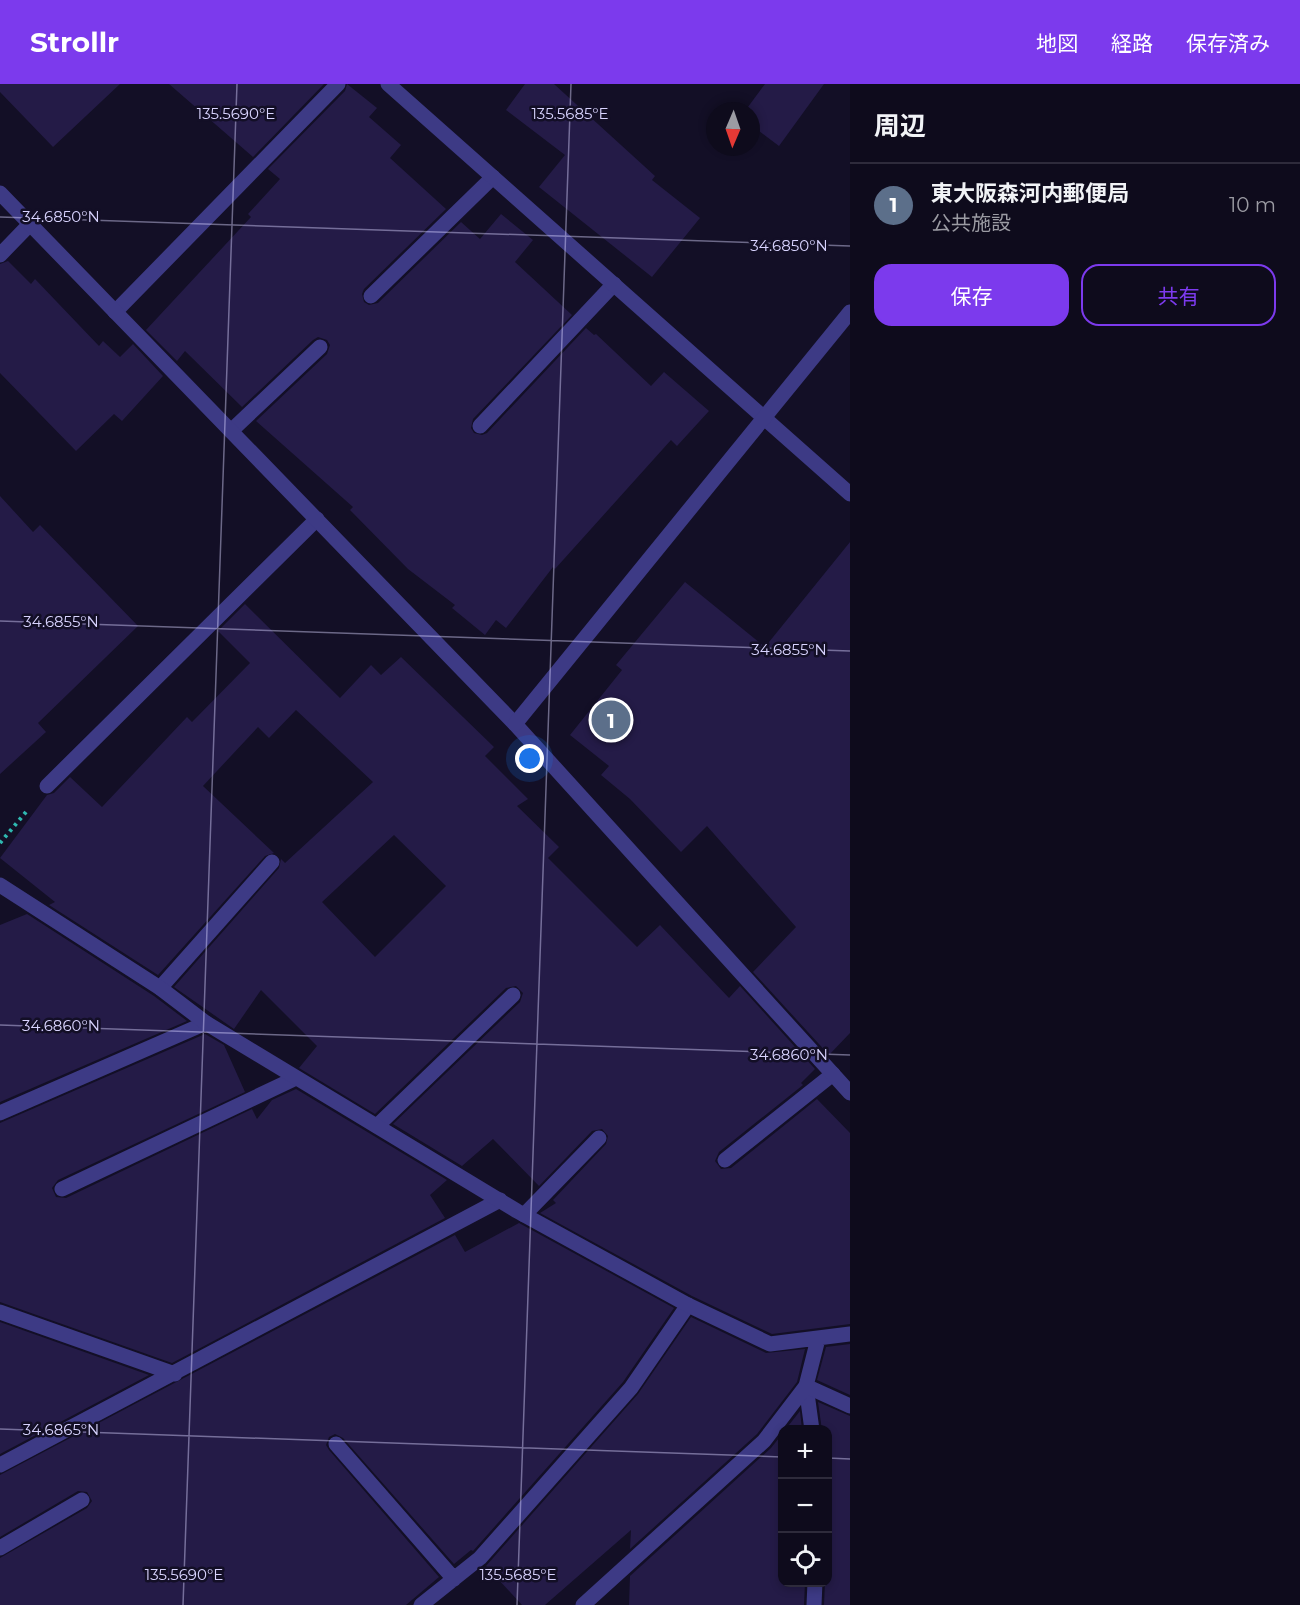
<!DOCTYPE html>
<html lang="ja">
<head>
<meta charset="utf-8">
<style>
	body { margin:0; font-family:Montserrat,"Noto Sans JP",sans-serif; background:#171425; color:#f1f3f6 }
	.controls { position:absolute; right:18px; bottom:18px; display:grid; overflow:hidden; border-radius:12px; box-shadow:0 3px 9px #0003 }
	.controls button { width:54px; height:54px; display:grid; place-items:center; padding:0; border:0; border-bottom:2px solid #2e2b3b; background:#0e0b1c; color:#f1f3f6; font:30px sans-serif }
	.compass { position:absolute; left:706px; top:18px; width:54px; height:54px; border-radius:50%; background:#0e0b1c; box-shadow:0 3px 9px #0003; rotate:182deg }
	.you { position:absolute; left:530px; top:675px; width:21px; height:21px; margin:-15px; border:4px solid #fff; border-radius:50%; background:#1a73e8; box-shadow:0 0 0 9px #1a73e833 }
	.badge { display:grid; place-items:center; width:39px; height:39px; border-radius:50%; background:#7c3aed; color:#fff; font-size:20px; font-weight:700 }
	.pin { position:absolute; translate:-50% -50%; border:3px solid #fff; box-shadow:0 2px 6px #0006 }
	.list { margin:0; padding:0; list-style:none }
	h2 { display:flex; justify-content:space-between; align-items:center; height:78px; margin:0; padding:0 24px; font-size:26px }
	h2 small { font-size:20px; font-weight:400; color:#9b9ba3 }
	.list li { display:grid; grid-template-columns:39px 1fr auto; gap:18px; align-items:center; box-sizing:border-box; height:84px; padding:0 24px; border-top:2px solid #2e2b3b }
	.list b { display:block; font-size:22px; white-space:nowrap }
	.list p { margin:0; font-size:20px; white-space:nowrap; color:#9b9ba3 }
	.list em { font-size:20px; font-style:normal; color:#9b9ba3 }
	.actions { display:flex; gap:12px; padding:18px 24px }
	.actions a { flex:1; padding:14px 0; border:2px solid #7c3aed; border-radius:18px; text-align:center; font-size:21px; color:#7c3aed }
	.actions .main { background:#7c3aed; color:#fff }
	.icon { flex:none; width:33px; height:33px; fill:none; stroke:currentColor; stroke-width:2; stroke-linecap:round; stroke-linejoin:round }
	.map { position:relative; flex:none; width:850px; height:1521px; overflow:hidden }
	header { display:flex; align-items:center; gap:36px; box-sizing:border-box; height:84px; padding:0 30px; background:#7c3aed; color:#fff }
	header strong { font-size:28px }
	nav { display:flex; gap:33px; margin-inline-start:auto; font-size:21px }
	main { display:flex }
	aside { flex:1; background:#0e0b1c }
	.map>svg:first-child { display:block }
	.building { fill:#241b47; fill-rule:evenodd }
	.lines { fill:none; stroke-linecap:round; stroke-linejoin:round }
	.path { stroke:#2fb8b0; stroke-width:4; stroke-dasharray:3 4.5; stroke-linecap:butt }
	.service { stroke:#3d3a85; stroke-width:15 }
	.minor { stroke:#3d3a85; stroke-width:15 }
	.tertiary { stroke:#3d3a85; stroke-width:15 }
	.ticks { fill:none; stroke:#d9d4ff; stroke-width:1.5; stroke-opacity:0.45 }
	.ticks-label { font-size:15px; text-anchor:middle; fill:#d9d4ff; stroke:#130f26; stroke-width:5; stroke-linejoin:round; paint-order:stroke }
</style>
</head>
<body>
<header>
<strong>Strollr</strong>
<nav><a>地図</a><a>経路</a><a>保存済み</a></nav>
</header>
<main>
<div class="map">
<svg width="850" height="1521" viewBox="0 0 850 1521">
	<rect width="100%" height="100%" fill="#130f26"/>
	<path class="building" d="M0,0H120L53,63L0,8Z
		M169,0H324L253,73Z
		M347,0L377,24L369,33L401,61L390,74L446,125L364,205L362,210L364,218L369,221L378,219L461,138L480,155L501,130L533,156L515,178L572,231L473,335L471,344L474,349L482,351L487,349L586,244L594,251L596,250L651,302L664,288L709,327L677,362L671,356L555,485L553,483L506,544L496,536L485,551L452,524L455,521L408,485L350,426L353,423L256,337L327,270L330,261L327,256L318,253L313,256L242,323L185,267L177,277L146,246L251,133L248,130L280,95L268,85L345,7Z
		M525,0H554L655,92L652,96L700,134L652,193L539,103L565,71L506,26Z
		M765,0H824L779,62L751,41V27H745Z
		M8,177L31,200L35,195L99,262L103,257L120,273L133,260L163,292L122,337L114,330L76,367L0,289V180Z
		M0,412L33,448L40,441L138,542L38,639L46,648L0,690Z
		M850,458V949L829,971L753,888L796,843L707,742L681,768L630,715L601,691L609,682L570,651L622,586L616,581L685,498L765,563Z
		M245,520L340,614L371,581L381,591L401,573L494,663L485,672L528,715L517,722L559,763L548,774L637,863L660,841L729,914L740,902L815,985L801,999L803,1001L719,1068L715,1077L721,1085L731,1084L817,1015L850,1049V1240L772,1250L692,1212L540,1129L556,1119L553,1116L606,1060L608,1052L602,1045L592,1047L539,1102L493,1055L462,1082L393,1040L520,918L523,909L516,902L506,904L375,1030L299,984L317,962L261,906L234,945L174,903L279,784L281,775L285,779L373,698L296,626L269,654L258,643L203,702L274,769L265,772L158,891L49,821L55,818L0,774L47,711L54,709L70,693L102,723L187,633L192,638L250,579L218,547ZM394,751L446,802L375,873L322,818Z
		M27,830L154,912L187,937L0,1018V841Z
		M205,950L224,961L245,1008L58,1096L52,1104L56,1113L66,1114L252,1025L257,1035L272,1016L296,1005L447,1096L430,1111L445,1134L172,1279L0,1218V1039Z
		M519,1139L674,1224L623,1298L473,1467L471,1466L454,1480L343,1354L335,1350L329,1353L326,1361L329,1366L439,1493L406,1521H0V1474L87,1424L92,1417L87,1408L78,1407L0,1453V1391L455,1151L465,1168Z
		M691,1233L766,1269L805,1265L797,1298L757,1350L630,1465L631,1446L545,1521H522L486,1482L638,1310Z
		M0,1238L149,1291L0,1370Z
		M850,1260V1311L817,1296L826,1263Z
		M818,1318L850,1332V1521H824L825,1498H828V1346H822Z
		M800,1327L802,1346H785Z
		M783,1349V1498H805L804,1521H629L630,1492L771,1364Z"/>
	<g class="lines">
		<path class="path" d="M0,759L26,728"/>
		<path class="service" d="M0,171L30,140
			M371,212L493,93
			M115,228L338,0
			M480,342L614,200
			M231,347L320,263
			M47,702L317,435
			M160,904L272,778
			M0,1029L206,939
			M377,1042L513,911
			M725,1076L833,990
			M62,1105L296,994
			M524,1131L599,1054
			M0,1228L175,1290
			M806,1302L812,1346
			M336,1360L454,1495
			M0,1381L500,1116
			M0,1464L82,1416
			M421,1521L480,1474L631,1304L688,1221
			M814,1521L815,1498"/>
		<path class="minor" d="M388,0L850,410
			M0,109L515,640L850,1009
			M0,801L160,904L206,939L517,1127L688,1221L770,1260L850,1250
			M806,1302L850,1322
			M583,1521L764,1357L806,1302L818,1255"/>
		<path class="tertiary" d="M515,640L850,228"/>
	</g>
	<path class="ticks" d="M0,133L850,162M0,537L850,567M0,941L850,971M0,1345L782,1373M828,1374L850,1375M183,1521L237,0M517,1521L571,0"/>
	<g class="ticks-label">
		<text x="236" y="35">135.5690°E</text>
		<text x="570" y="35">135.5685°E</text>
		<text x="61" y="138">34.6850°N</text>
		<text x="789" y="167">34.6850°N</text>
		<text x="61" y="543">34.6855°N</text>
		<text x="789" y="571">34.6855°N</text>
		<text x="61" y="947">34.6860°N</text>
		<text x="789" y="976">34.6860°N</text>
		<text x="61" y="1351">34.6865°N</text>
		<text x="184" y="1496">135.5690°E</text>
		<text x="518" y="1496">135.5685°E</text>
	</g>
</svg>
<div class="controls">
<button>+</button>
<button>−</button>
<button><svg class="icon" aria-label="locate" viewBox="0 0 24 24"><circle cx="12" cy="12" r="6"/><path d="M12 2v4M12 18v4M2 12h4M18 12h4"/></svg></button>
</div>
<svg class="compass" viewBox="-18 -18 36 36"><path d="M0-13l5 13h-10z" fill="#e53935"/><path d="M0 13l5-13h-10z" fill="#9b9ba3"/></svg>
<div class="you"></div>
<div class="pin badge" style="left:611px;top:636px;background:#5c6f8a">1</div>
</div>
<aside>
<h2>周辺<small></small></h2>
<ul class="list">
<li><span class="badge" style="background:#5c6f8a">1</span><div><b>東大阪森河内郵便局</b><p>公共施設</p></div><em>10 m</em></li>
</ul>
<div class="actions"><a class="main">保存</a><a>共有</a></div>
</aside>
</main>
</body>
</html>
